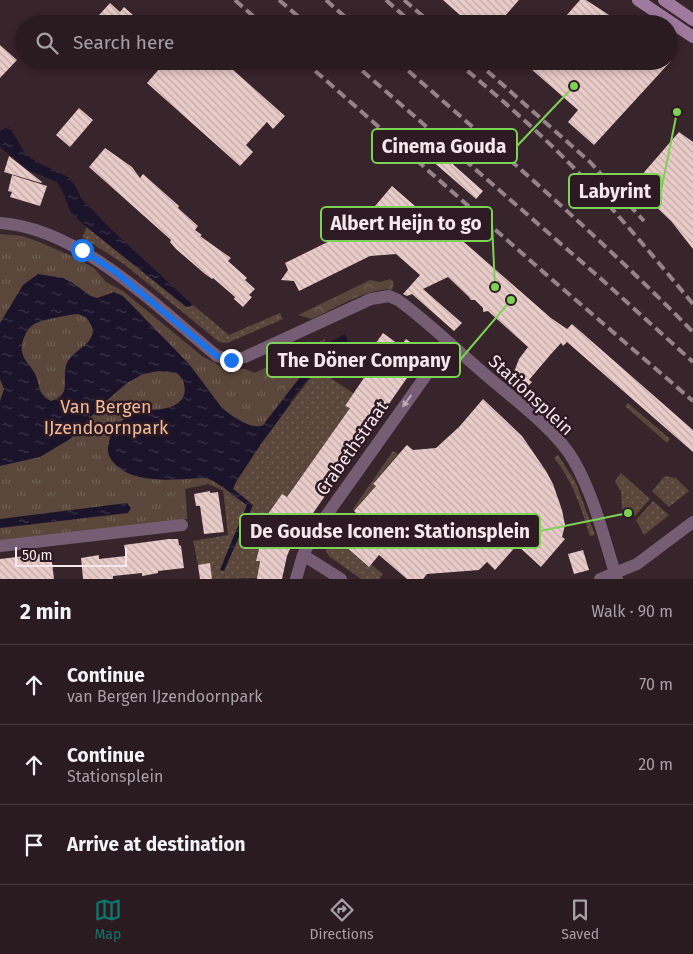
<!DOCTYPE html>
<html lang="en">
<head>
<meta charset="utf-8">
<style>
	body { margin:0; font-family:"Fira Sans",sans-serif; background:#36282d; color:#f1f3f6 }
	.scale { position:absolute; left:15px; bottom:12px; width:112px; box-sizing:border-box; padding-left:5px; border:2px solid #f6e7ec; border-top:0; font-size:14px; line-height:18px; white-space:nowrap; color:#f6e7ec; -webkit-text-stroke:4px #2e1a22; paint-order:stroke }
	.stop { position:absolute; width:15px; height:15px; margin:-11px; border:4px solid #1a73e8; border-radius:50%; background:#fff }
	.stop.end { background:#1a73e8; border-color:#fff; box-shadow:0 1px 5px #0008 }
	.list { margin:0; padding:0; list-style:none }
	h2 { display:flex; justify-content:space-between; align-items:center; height:65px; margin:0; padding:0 20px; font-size:21px }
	h2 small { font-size:16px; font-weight:400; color:#a5a1a5 }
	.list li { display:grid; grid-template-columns:32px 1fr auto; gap:15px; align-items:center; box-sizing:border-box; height:80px; padding:0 20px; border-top:1px solid #46393e }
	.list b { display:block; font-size:19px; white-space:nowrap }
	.list p { margin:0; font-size:16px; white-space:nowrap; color:#a5a1a5 }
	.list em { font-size:16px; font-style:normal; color:#a5a1a5 }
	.icon { flex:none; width:28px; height:28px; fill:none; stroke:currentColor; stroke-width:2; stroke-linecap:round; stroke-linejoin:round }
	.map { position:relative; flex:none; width:693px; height:579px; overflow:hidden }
	.search { position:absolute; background:#2a1b20; box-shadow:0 2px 8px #0003; left:15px; right:15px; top:15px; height:55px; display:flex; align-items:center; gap:12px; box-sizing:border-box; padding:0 18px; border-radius:28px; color:#a5a1a5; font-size:19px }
	.sheet { height:305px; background:#2a1b20 }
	nav { display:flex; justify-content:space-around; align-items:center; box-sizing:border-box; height:70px; border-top:1px solid #46393e; background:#2a1b20; font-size:14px; color:#a5a1a5 }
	nav a { display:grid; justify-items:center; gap:2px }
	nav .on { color:#0f766e }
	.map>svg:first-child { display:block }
	.grass { fill:url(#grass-dots) }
	.forest { fill:url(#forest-crowns) }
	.park { fill:url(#park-tufts) }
	.water { fill:url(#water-ripples); fill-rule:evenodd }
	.building { fill:url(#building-back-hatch) }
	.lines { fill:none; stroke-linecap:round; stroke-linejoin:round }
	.minor { stroke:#765d74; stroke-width:12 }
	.secondary { stroke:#a0799e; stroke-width:12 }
	.rail { stroke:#958389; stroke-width:4; stroke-dasharray:10 5; stroke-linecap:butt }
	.oneway { fill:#bca9b6 }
	.route { stroke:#1a73e8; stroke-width:6 }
	.labels { text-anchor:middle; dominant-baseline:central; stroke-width:5; stroke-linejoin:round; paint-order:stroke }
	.street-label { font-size:18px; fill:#f6e7ec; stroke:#2e1a22 }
	.park-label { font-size:18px; fill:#f0bb9b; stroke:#2e1a22 }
	.leader { fill:none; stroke:#7dd154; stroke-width:2 }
	.callout-dot { fill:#7dd154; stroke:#2e1a22; stroke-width:2 }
	.callout { fill:#2e1a22; stroke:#7dd154; stroke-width:2 }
	.callout-label { font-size:19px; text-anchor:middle; font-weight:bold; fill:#f6e7ec }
</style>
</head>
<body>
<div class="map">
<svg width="693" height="579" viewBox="0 0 693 579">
	<defs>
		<pattern id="grass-dots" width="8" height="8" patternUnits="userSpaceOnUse" patternTransform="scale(1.25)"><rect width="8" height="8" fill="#5a463a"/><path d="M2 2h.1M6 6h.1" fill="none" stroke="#726157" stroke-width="1.8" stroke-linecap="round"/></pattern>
		<pattern id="forest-crowns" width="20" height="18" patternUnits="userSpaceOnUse" patternTransform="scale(1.25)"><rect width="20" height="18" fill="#5a463a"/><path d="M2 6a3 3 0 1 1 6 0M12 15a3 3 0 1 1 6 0" fill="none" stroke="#726157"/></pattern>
		<pattern id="park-tufts" width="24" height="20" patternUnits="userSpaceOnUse" patternTransform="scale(1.25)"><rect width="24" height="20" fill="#5a463a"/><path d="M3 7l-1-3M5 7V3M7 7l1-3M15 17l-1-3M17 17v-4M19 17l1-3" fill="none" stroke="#726157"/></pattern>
		<pattern id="water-ripples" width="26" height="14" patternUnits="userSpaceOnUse" patternTransform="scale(1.25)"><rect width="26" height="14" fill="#1b1329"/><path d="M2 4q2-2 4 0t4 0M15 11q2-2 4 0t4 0" fill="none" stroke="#3d3548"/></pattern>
		<pattern id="building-back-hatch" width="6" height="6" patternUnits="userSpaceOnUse" patternTransform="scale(1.25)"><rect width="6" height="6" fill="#e9ccc9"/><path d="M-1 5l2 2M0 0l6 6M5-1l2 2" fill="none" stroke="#c1aaa8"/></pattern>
	</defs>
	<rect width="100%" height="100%" fill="#38242b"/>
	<path class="grass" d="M87,227L186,307L193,305L229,335L280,313L283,319L227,343L219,342L124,264L82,237Z
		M317,369L356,395L353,404L293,488L289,498L282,494L269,514L275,519L270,532L266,531L261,540L257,539L254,547L259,549L256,560L260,561L258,567L261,568L259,578L212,579L210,564L198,565L193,541L228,535L223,489L208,484L185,488L187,519L0,541V466L209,479L247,505L220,569L253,505L233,489L274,426Z
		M628,403L670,439L667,443L625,406Z
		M393,451L398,454L373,483L376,486L354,511L353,509Z
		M558,455L576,483L595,535L590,536C581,508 573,481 554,458Z
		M621,473L650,499L635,516L630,508L622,509L621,492L615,481Z
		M665,476L676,478L689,491L669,507L652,491Z
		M653,501L669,515L644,535L636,520Z
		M347,517L351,520L336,538L368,567L371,564L383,574L379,579H361L330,557L326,552V547Z"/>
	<path class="forest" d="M390,279L394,282L392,290C371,286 332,310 312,319L298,315L370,280L380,282Z
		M325,339L323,355L301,376L263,425L246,377Z"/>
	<path class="park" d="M0,234L22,236L37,241L76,258L94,268L106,282L123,291L202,356L224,368L245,369L255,373L292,403L231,494L208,484L185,489L187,518L0,541Z"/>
	<path class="water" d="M9,126L26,155L37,162L68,177L76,187L81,198L113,231L193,305L187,307L84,225L70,211L64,194L57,182L28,170L0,147V131Z
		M38,274L63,278L71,282L91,296L97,298L114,292L123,296L189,364L222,408C230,415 253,431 263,425L301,376L323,355L324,345L345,334L348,342L345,345L318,367L290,401L291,403L261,444L236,482L233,489L253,505L224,571L220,570L247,505C237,498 220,484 209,479C203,477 193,479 187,479C165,480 134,482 117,466C111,460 107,455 108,446C110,436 113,430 120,423C136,405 153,414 173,406C188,400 188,383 177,373L159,371L143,374L127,383L105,402L70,439L40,457L0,466V401L4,389L0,379V323L23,285ZM78,314C84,316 87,317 90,323C102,343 70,349 66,366C62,381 72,395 51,401C36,393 41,384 34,372C30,365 24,361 22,352C20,342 27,327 36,323C46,319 67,315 78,314Z
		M127,503L131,508L128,513L0,528V519Z"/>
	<path class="building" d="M443,0H519L498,24H470Z
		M580,0H586L623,24H559Z
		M110,3L120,12L124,7L143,24H91Z
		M0,45L17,60L0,78Z
		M166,61H223L285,116L273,129L267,122L246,145L253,152L240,166L147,83Z
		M522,61H671L594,145L568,122L578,110Z
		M79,108L93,120L70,147L56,135Z
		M679,132L693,142V249L671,221L633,185Z
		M105,148L132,167L140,178L143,174L179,206L178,208L198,226L195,230L202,235L200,236L231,258L228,261L247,278L245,280L255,289L249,295L252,297L243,307L234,299L235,297L213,278L212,279L205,274L176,249L170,242L171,240L89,167Z
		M438,151L483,191L476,199L430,159Z
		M9,156L42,182L41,183L4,172Z
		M12,175L47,186L40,206L10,197L12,192L8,191Z
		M392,186L423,213L426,209L551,318L567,329L572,324L693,430V452L567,342L563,346L561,343L551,354L529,380L532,382L523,391L511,380L519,359L528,347L488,311L483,312V308L475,300H471L469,297L448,277L423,289L462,323L454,331L412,294L407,296L403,294L420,275L396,254L370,256L299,291L294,281L281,280L288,270L285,263L360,226L359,225Z
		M383,333L401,346L406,339L425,352L293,542L287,556L282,579H257L260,561H256L259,549L257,548L274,518L268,514L282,494L287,497L350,408L345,406L376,360L368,354Z
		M483,399L522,436L546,471L553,484L562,510L565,525L562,537L565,539L541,567L517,545L495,570L487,562L479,570L427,574L423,579H407L379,555L369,567L336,538L357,514L354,511L376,486L373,484L405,447L407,445L413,450L436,448L459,427Z
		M210,491V493L218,492L224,532L204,534L200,506H196L194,494Z
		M169,539H178L179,545L181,546L184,568L158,571V573L142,576V573L113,576V579H83L81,558L99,555V559L126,556L124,545Z
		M583,550L589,570L574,574L568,554Z
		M51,553L54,579H0V559Z
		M210,563L212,579H200L198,565Z"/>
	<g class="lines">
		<path class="minor" d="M0,223C80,228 158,308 217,356L231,360L245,357L371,299L389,296L398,300C427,321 452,346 479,369C507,394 556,429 574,461C595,498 604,539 617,579
			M0,546L182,525
			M303,555L341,579
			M296,579L303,555L316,530L449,343
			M600,579L637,564L693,522"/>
		<path class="secondary" d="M638,0L693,37
			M664,0L693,20"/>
		<path class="rail" d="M235,0L262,24
			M279,0L307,24
			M326,0L353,24
			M386,0L413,24
			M404,0L432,24
			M304,61L541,270L693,401
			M351,61L599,277L693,362
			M397,61C498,149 599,236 693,332
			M456,61C496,95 536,129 572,166C615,210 654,257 693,304
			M476,61L590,162L644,221"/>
	</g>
	<defs><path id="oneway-solid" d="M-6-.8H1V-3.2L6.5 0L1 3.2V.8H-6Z" transform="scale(1.25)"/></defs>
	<use class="oneway" href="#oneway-solid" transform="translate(407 401) rotate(126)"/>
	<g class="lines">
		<path class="route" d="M82,250L117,273L217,356L231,360"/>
	</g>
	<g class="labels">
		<g class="street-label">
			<text transform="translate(531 395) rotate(43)">Stationsplein</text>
			<text transform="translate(352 448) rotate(-55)">Crabethstraat</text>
		</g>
		<g class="park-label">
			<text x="106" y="407">Van Bergen<tspan x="106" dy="21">IJzendoornpark</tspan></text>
		</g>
	</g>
	<path class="leader" d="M574 86L517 146M677 112L661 191M495 287L492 224M511 300L460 360M628 513L540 531"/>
	<g class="callout-dot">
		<circle cx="574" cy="86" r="5"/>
		<circle cx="677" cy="112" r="5"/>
		<circle cx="495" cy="287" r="5"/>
		<circle cx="511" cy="300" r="5"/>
		<circle cx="628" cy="513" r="5"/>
	</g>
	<g class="callout">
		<rect x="372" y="129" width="145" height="34" rx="5"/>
		<rect x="569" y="174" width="92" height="34" rx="5"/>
		<rect x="321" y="207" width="171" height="34" rx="5"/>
		<rect x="267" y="343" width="193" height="34" rx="5"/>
		<rect x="240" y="514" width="300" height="34" rx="5"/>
	</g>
	<g class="callout-label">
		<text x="444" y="153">Cinema Gouda</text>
		<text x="615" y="198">Labyrint</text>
		<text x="406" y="230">Albert Heijn to go</text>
		<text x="364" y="367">The Döner Company</text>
		<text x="390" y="538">De Goudse Iconen: Stationsplein</text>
	</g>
</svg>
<div class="scale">50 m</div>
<div class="stop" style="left:82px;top:250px"></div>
<div class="stop end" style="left:231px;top:360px"></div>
<div class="search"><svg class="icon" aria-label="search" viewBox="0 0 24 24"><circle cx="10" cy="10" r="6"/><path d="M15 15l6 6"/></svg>Search here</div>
</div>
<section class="sheet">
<h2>2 min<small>Walk · 90 m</small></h2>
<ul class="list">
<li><svg class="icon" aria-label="ahead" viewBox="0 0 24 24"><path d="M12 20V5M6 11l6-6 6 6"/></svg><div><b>Continue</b><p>van Bergen IJzendoornpark</p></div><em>70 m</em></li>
<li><svg class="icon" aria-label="ahead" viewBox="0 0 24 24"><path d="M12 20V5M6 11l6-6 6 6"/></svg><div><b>Continue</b><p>Stationsplein</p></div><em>20 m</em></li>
<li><svg class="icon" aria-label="arrive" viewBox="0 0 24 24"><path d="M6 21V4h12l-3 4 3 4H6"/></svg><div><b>Arrive at destination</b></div></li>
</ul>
</section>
<nav>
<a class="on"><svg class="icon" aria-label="map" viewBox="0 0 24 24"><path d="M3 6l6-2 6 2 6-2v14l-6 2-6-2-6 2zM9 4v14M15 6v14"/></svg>Map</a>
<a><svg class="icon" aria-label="directions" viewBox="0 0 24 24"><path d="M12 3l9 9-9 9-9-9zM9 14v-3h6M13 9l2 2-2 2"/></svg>Directions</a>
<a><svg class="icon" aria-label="saved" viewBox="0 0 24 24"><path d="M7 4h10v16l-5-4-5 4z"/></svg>Saved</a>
</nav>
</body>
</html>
